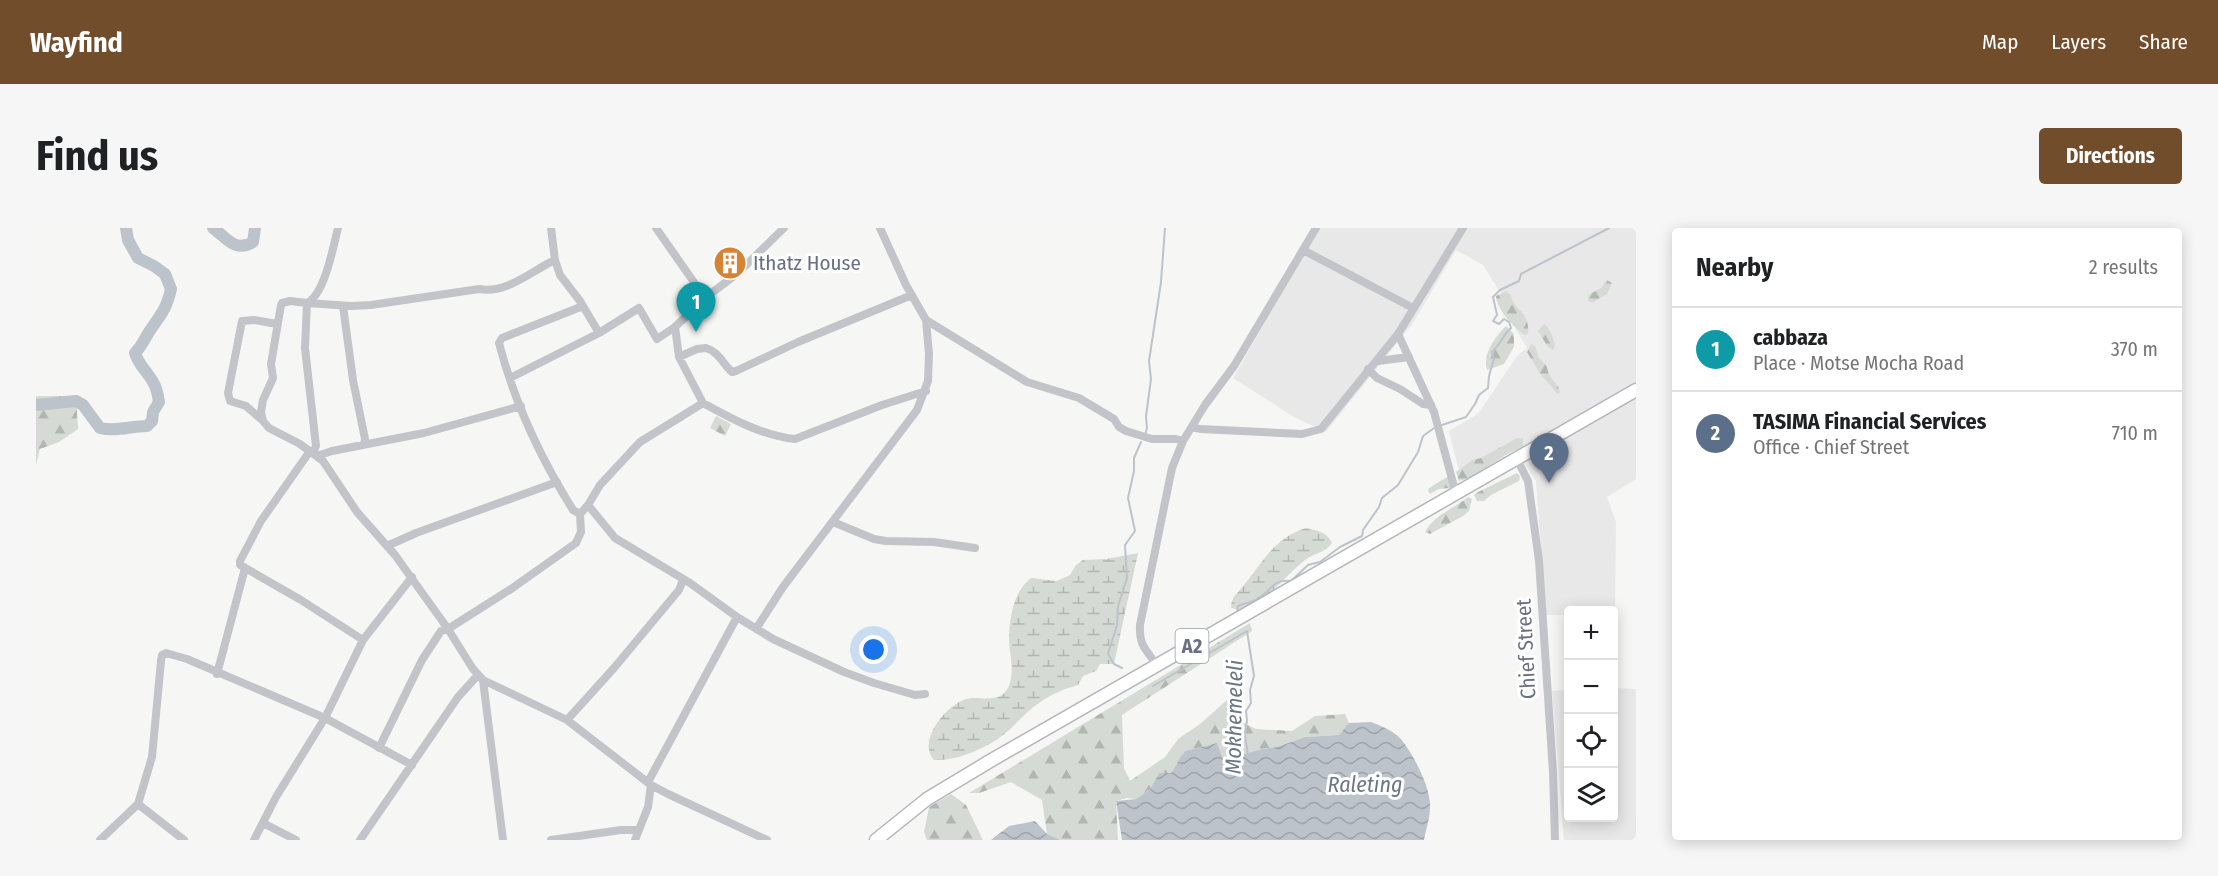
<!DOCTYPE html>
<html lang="en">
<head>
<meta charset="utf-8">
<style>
	body { margin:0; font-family:"Fira Sans Condensed",sans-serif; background:#f6f6f6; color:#202124 }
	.controls { position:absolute; right:18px; bottom:18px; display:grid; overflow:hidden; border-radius:6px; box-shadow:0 3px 15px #0003 }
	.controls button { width:54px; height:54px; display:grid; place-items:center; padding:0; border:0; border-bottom:2px solid #e0e0e0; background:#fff; color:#202124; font:30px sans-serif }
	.you { position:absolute; left:838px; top:422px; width:21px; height:21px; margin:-15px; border:4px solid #fff; border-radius:50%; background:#1a73e8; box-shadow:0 0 0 9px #1a73e833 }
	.badge { display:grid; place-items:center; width:39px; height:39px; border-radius:50%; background:#724d2c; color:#fff; font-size:20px; font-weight:700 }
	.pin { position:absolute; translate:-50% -50px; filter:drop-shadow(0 2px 3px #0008) }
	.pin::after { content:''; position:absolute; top:32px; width:21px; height:18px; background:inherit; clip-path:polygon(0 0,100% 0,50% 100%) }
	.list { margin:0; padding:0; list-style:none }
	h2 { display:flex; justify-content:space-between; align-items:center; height:78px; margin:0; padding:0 24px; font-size:26px }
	h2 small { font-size:20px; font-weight:400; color:#757577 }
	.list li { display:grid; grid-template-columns:39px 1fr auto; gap:18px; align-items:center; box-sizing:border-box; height:84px; padding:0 24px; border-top:2px solid #e0e0e0 }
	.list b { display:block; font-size:22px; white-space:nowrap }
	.list p { margin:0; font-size:20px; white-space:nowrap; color:#757577 }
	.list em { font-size:20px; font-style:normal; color:#757577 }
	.icon { flex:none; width:33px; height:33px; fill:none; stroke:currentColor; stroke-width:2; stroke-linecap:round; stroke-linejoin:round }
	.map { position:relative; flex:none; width:1600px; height:612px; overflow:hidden; border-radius:6px }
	header { display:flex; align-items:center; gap:36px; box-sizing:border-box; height:84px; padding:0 30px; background:#724d2c; color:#fff }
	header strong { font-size:28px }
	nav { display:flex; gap:33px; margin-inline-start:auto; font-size:21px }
	.intro { display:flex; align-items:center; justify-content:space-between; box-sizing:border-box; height:144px; padding:0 36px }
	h1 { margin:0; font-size:42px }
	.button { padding:15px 27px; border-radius:6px; background:#724d2c; color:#fff; font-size:21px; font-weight:700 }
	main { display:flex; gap:36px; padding:0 36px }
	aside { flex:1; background:#fff; border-radius:6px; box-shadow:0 3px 15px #0003 }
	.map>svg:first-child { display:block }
	.built { fill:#e7e8e7 }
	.forest { fill:url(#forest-firs) }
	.wetland { fill:url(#wetland-marsh) }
	.water { fill:url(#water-waves) }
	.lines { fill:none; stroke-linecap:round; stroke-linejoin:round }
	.stream { stroke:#bcc3ca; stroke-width:2 }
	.river { stroke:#bcc3ca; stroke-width:12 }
	.primary-casing { stroke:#b4b6bb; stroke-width:15 }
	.street { stroke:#c2c4c9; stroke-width:8 }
	.primary { stroke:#fff; stroke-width:12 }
	.labels { text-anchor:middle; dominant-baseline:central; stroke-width:6; stroke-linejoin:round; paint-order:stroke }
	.shield { fill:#fff; stroke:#959ba8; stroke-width:1.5 }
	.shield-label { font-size:20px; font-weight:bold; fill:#687083 }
	.poi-label { font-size:21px; fill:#687083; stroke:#fff; text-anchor:start }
	.street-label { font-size:21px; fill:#687083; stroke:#fff }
	.water-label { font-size:22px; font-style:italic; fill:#697785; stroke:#fff }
</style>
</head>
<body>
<header>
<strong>Wayfind</strong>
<nav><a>Map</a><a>Layers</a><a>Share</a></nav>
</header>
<div class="intro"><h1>Find us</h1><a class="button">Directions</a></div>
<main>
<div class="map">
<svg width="1600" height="612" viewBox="0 0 1600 612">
	<defs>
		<pattern id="forest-firs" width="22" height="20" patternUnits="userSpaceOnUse" patternTransform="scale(1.5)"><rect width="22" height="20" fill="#d5dbd4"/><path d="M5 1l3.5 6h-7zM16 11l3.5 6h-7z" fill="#b1b6b1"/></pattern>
		<pattern id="wetland-marsh" width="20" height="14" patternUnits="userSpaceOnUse" patternTransform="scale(1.5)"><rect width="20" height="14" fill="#d5dbd4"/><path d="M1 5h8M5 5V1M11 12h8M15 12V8" fill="none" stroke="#b1b6b1"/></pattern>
		<pattern id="water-waves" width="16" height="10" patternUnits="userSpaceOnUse" patternTransform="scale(1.5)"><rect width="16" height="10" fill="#bcc3ca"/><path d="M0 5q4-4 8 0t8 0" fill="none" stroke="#9da3a9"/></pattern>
	</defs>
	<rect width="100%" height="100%" fill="#f6f7f4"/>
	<path class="built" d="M1283,0H1600V251L1571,269L1580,294L1579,385H1578V382H1532V387H1510L1500,253L1478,220L1424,247L1413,203L1443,185L1481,128L1491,120L1461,70L1466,67L1447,37L1420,22L1377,95L1290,204L1258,189L1197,150Z
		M1578,460L1600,461V612H1528L1516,463L1532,462V590H1578Z"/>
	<path class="forest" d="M1571,52L1576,55L1571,66L1556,75L1552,73V67L1565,60Z
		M1470,63L1475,67C1478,83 1494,83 1492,105L1489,107C1478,99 1461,83 1460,68Z
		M1508,96C1514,100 1517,110 1519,117L1517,122L1512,119L1502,103Z
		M1470,98L1478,106V119L1468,136L1451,142C1446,126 1459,109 1470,98Z
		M1495,116L1499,118L1503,130L1511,138C1512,152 1523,154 1524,165L1521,166L1519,163L1505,147L1491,124Z
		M0,168H40L42,201L23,214L4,221L0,237Z
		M680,188L695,196L689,208L674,200Z
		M1481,210H1487V218L1470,227L1435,249L1423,253L1420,244L1436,232L1445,230Z
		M1481,245L1484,248L1483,253L1455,267L1448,273H1441L1438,267L1442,264Z
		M1411,249L1414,251L1415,257L1414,260L1403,261L1394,266L1392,263L1393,260Z
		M1432,269L1436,271L1433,283L1427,288L1394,306L1389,304C1398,287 1417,281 1432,269Z
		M1214,395L1216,403L1086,487L1088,540L1094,553L1129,529L1142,511L1164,496L1191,472L1201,492L1220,501L1256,503L1279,488L1309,486L1313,495L1303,507L1269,509L1241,519L1226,521L1200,528L1185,529L1181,515L1149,523L1135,545H1123L1114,561L1100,571L1091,570L1080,573L1082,612H1025L1011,606L1006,572L975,554L943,565H933Z
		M915,566L930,577L947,612H891L888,604L893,579Z"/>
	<path class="wetland" d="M1270,300C1281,302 1291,304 1296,315C1290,324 1280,325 1272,330C1254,342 1229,376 1209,381C1205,382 1199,381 1195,380C1195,368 1202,365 1208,357C1228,333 1238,310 1270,300Z
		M1102,325L1078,436H1064L1060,443L1047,448L1042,457C1028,461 1015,466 1003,475C991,483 982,494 972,503C954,519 922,533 898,532C881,513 909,478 930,471C941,468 962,475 970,463C980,449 974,430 973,413C973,391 977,364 995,350L1021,353L1034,347L1040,337L1047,332L1070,331Z"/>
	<path class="water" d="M1335,494C1345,498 1356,502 1364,510C1377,525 1395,560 1394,579C1394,590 1390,601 1388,612H1086L1080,573L1100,571L1114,561L1123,545H1135L1149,523L1181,515L1186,529L1200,528L1226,521L1241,519L1269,509L1303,507L1313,495Z
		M999,593L1011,606L1025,612H955L973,598Z"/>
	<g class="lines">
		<path class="stream" d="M1406,197L1430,189L1439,176L1443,167L1452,160L1453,148L1458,131L1456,124C1466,115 1465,109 1475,100L1473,94L1468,91L1463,96L1457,93L1461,87L1457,69L1464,62L1483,53L1485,46L1573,0
			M1109,207L1111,200L1110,188L1115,151L1113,133L1125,54L1129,0
			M1201,385L1202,378C1208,375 1215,375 1221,371C1236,364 1234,351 1255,353L1272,337L1284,334L1304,319L1326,308L1327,302L1343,279L1346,270L1362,257L1382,224L1387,208L1398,200
			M1086,440L1078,436L1072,426L1081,397L1082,378L1091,350L1089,317L1099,303L1092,270L1098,243V230L1105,214
			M1117,458L1211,403L1218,448L1214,462L1215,475L1210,483L1211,492L1209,507L1212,527"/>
		<path class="river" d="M177,0C191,10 199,25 217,14L219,0
			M0,177L40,173L47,177L64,200C80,204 94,198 111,198L116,193L117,184L123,174C122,167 121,160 117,154C111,143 103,138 99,125C106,118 108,112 113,104C124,87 130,83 135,61L129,46L118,38L102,30L92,12L90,0"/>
		<g class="primary-casing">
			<path id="primary" d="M840,612L891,571L954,533L1600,162"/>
		</g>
		<path class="street" d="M302,0C297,19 289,66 271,75L254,73L246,75L245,77L235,136L237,150L227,172L225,184L227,193L233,200L264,216L287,233L321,284L359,327L412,401L405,403L386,432L343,520
			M620,0L669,70
			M1267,22L1377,80
			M307,78L317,152L329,211L328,216
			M890,92L991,154L1043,170L1078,191L1083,199L1090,203L1116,211H1140L1147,213
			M563,105L603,80L621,111L639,99
			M1362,106L1398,184L1420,266
			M643,129L661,121L670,120C683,124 687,136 696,144L700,143L762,114L876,67
			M1342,133L1373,129
			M1332,141L1341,150L1364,161L1387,176L1395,177
			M474,150L563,105L544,73L524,47L519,32L515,0
			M667,175C694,190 727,208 759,211L846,177L890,163
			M226,192L210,178L194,173L192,165L206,93L218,92L241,96
			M1157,199L1164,201L1266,206L1285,201L1362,106L1427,0
			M274,223L225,293L204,333V337L265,372L327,412
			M277,225L280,218L269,120L271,75L315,78L335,77L443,61C471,66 495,43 519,32
			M281,228L296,223L388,205L485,178
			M1481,231L1492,253L1503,333L1517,544L1519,612
			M552,277L579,310L654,355L701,389L737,411L808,444L838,455L879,467L889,466
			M544,286L537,282C505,231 478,173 463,115L466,110L547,78
			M797,294L838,311L850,313L898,314L939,320
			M351,318L380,305L521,254
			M720,401L747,359L881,182L892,153L893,126L890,92L870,57L844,0
			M1121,438C1111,421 1103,420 1104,397L1136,240L1147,213L1169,177L1198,138L1280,0
			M181,446L208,344V339
			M447,452L467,612
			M531,492L578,440L643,362L647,352
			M612,554L701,389
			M227,595L260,612
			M64,612L102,576
			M148,612L102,576L116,529L125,433L126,427L130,425L151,431L289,490L376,537
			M218,612L240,569L289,490L327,412L376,349
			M324,612L422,469L442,447
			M515,612L585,602H602
			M599,612L612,579L615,557
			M731,612L632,566L615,557L531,492L447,452L437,441L412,401L475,361L540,315L545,304L544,286L552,277L564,257L604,214L667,175L643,129L639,99L669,70L702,45L748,0"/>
		<use href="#primary" class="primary"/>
	</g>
	<defs>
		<g id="building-disc" transform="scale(1.725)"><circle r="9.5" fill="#d68335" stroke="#fff"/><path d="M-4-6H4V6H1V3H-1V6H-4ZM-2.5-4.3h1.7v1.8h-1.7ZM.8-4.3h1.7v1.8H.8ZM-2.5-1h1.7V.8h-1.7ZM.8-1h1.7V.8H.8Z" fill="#fff"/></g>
	</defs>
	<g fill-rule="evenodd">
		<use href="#building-disc" x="694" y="35"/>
	</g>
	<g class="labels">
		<rect class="shield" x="1139.5" y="401" width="33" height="34" rx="4.5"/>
		<g class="shield-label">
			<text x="1156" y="418">A2</text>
		</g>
		<g class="poi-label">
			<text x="717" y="35">Ithatz House</text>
		</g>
		<g class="street-label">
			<text transform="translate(1490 421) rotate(-93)">Chief Street</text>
		</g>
		<g class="water-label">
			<text transform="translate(1198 489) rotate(-89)">Mokhemeleli</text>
			<text x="1329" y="556">Raleting</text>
		</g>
	</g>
</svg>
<div class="controls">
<button>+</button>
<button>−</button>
<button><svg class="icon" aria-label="locate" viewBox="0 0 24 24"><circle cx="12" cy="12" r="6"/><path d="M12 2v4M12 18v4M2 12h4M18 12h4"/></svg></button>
<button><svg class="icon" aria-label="layers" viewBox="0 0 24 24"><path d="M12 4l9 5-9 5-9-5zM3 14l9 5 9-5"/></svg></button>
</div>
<div class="you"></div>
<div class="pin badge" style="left:660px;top:104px;background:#0f9aa8">1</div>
<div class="pin badge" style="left:1513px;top:255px;background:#5c6f8a">2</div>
</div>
<aside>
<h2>Nearby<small>2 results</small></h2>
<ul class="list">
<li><span class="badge" style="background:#0f9aa8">1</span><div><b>cabbaza</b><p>Place · Motse Mocha Road</p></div><em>370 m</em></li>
<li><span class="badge" style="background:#5c6f8a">2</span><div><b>TASIMA Financial Services</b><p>Office · Chief Street</p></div><em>710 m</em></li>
</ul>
</aside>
</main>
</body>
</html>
